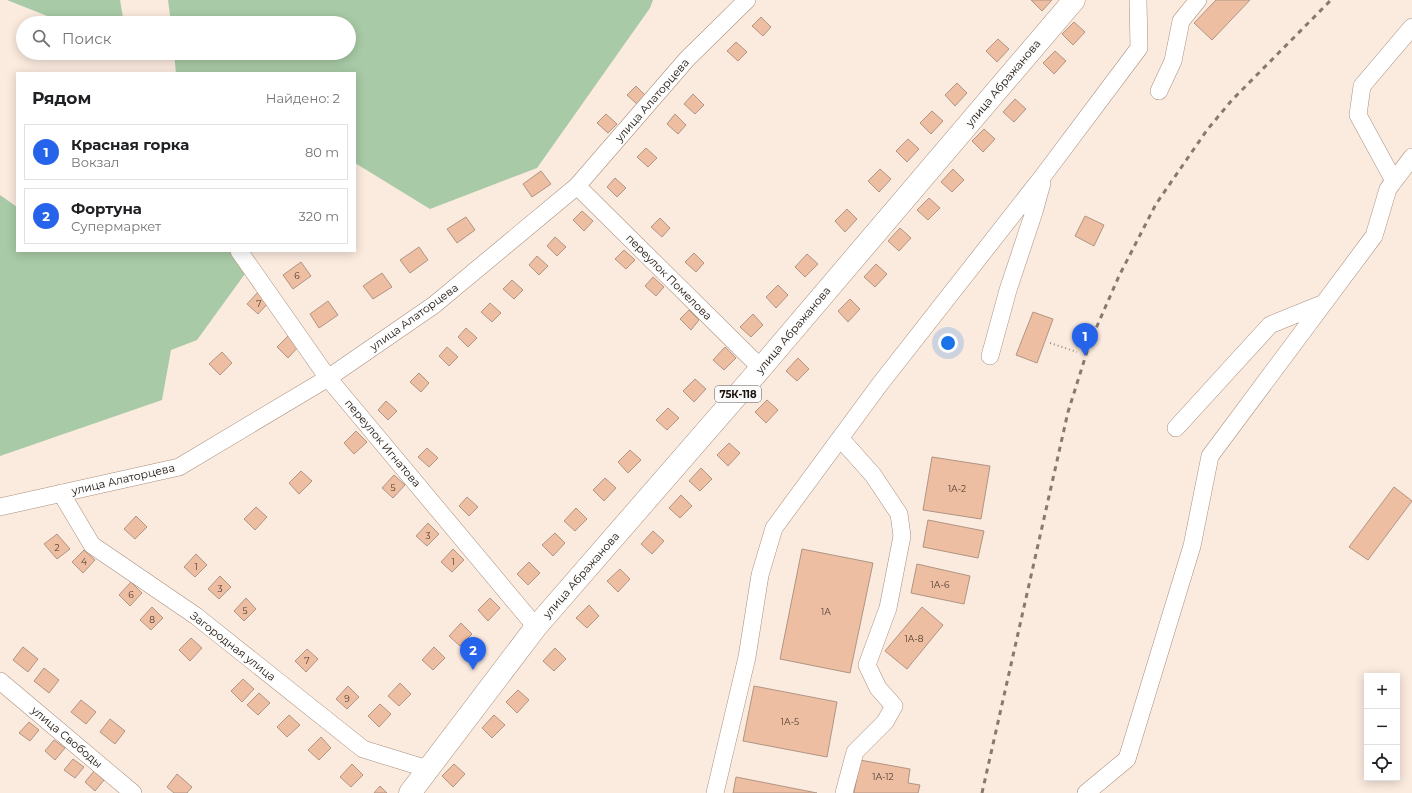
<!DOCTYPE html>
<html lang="ru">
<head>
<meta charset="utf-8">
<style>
	body { margin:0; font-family:Montserrat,sans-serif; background:#f6f6f6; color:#202124 }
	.controls { position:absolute; right:12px; bottom:12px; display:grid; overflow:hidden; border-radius:0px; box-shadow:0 2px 10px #0003 }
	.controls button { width:36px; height:36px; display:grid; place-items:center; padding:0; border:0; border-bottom:1px solid #e0e0e0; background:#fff; color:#202124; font:20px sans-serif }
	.you { position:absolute; left:948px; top:343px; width:14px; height:14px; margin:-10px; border:3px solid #fff; border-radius:50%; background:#1a73e8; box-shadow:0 0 0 6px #1a73e833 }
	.badge { display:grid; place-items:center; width:26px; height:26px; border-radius:50%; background:#2563eb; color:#fff; font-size:13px; font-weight:700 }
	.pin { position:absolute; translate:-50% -33px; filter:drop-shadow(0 1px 2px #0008) }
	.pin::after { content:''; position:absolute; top:21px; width:14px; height:12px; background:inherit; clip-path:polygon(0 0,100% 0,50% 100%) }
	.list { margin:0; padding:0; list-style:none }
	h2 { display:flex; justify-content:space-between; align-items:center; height:52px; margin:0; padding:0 16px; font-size:17px }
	h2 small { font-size:13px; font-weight:400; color:#757577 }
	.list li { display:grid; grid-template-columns:26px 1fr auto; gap:12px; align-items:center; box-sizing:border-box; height:56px; margin:0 8px 8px; padding:0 8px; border:1px solid #e0e0e0; border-radius:0px }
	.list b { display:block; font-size:15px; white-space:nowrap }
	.list p { margin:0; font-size:13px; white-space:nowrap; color:#757577 }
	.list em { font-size:13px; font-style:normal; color:#757577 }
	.icon { flex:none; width:22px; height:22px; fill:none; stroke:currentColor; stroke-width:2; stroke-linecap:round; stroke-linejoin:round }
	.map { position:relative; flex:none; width:1412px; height:793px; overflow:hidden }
	.search { position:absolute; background:#fff; box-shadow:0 2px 10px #0003; left:16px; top:16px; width:340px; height:44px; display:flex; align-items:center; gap:10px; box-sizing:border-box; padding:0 14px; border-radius:22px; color:#757577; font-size:15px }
	.panel { position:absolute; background:#fff; box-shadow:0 2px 10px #0003; left:16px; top:72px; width:340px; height:180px; border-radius:0px }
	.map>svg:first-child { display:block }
	.green { fill:#a8caa6 }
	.building { fill:#edbea1; stroke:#b09584 }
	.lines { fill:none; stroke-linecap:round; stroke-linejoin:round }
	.minor-casing { stroke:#a88f7d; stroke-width:18 }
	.major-casing { stroke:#a88f7d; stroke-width:23 }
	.path { stroke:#998b82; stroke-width:2; stroke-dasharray:1 3; stroke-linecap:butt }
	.minor { stroke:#fff; stroke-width:17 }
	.major { stroke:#fff; stroke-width:22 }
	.rail { stroke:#867a70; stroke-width:3; stroke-dasharray:5 5; stroke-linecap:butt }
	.labels { text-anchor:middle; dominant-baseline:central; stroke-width:3; stroke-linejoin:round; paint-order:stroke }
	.number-label { font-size:9px; fill:#503d30 }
	.shield { fill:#fbfbfb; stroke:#5e5853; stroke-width:1 }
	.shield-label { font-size:10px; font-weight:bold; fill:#1b120b }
	.street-label { font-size:11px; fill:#1b120b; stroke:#fbfbfb }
</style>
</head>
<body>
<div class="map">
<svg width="1412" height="793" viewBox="0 0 1412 793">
	<rect width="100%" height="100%" fill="#fbeade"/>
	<path class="green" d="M7,0H120L124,23H65Z
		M168,0H653L650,8L537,168L430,209L355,163V73H176L174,53H349V23H171Z
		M0,195L17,207V251H235L247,271L197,340L171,350L162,400L0,456Z"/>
	<path class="building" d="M1031,0H1052L1042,11Z
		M1216,0H1250L1212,40L1194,23Z
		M761,17L771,27L763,36L752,26Z
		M1074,22L1085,32L1073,45L1062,34Z
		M998,39L1009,49L997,62L986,51Z
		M736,42L747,52L738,61L727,51Z
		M1055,51L1066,61L1054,74L1043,63Z
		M957,83L967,93L955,106L945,95Z
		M636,86L646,96L638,105L627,95Z
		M693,94L704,105L695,114L684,104Z
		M1015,99L1026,109L1014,122L1003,112Z
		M932,111L943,121L931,134L920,123Z
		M606,114L617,124L608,133L597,123Z
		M675,114L686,125L678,134L667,124Z
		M984,129L995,139L983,152L972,141Z
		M908,139L919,149L907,162L896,151Z
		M646,148L657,158L648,167L637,157Z
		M880,169L891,179L879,192L868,181Z
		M953,169L964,180L952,192L941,182Z
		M541,171L551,184L532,197L523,184Z
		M615,178L626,188L617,197L607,187Z
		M929,198L940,208L928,220L917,210Z
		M847,209L857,219L845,232L835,221Z
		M582,211L593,221L584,231L573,220Z
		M1085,216L1104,225L1094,246L1075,236Z
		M466,217L475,230L457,243L447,229Z
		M660,218L670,228L662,237L651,227Z
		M900,228L911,238L899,251L888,241Z
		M555,237L566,247L557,256L547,246Z
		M419,247L428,260L410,273L400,260Z
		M624,250L635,260L626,269L615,259Z
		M694,253L704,263L696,272L685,262Z
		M807,254L818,264L805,277L795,267Z
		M537,256L548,266L539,275L529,265Z
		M301,262L311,276L293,289L283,275Z
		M876,264L887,274L875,287L864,277Z
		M382,273L392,287L373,299L363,286Z
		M653,277L664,287L656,296L645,286Z
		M512,280L523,290L514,299L503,289Z
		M778,285L788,295L776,308L766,297Z
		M259,291L270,301L258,314L247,304Z
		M850,299L860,309L848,322L838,311Z
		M328,301L338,315L319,328L310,314Z
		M490,303L501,313L492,322L481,312Z
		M689,310L699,320L691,330L680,319Z
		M1033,312L1053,319L1037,363L1016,355Z
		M753,314L763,325L751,337L740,327Z
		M466,328L477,338L468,347L458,337Z
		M289,335L300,345L288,358L277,347Z
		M447,347L458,357L449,366L439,356Z
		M725,347L736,358L724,370L713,360Z
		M222,352L232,363L220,375L209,364Z
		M798,358L809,369L797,381L786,371Z
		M419,373L429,383L421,392L410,382Z
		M695,379L706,389L694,402L683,391Z
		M767,400L778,410L766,423L755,412Z
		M386,401L397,411L388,420L378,410Z
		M668,408L679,418L667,430L656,420Z
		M356,431L367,442L354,454L344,443Z
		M729,443L740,453L728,466L717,455Z
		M427,448L438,458L429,467L418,457Z
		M630,450L641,460L628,473L618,462Z
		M932,457L990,466L981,519L923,510Z
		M701,468L712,479L700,491L689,481Z
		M301,471L312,481L299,494L289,483Z
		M394,475L405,485L393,498L382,488Z
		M605,478L616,488L604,501L593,490Z
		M1394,487L1412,501L1368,560L1349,547Z
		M681,495L692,506L680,518L669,508Z
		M467,497L478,507L469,516L459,506Z
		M256,507L267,517L255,530L244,519Z
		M576,508L587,519L575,531L564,521Z
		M136,516L147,527L135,539L124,529Z
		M928,520L984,531L978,558L923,547Z
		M428,523L439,534L427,546L416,536Z
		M653,531L664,541L652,554L641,544Z
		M555,533L565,543L553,556L542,545Z
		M57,534L70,549L57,559L44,544Z
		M453,549L464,560L452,572L441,562Z
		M802,549L873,563L850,673L780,659Z
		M84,550L95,560L83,573L72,562Z
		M196,554L207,565L195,577L184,567Z
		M529,562L540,573L528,585L517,574Z
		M917,564L970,576L964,604L911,593Z
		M620,569L630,579L618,592L607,581Z
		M220,576L231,587L219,599L208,589Z
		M131,582L142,593L130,606L119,595Z
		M246,598L256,609L244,621L234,611Z
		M490,598L500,608L488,621L478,610Z
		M589,605L599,616L587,628L576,618Z
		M152,607L163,618L151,630L140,620Z
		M922,607L943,625L907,669L885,651Z
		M461,623L472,634L460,646L449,636Z
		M191,638L202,648L190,661L179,650Z
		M23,647L38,659L28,672L13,660Z
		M434,647L445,658L433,670L422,660Z
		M555,648L566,659L554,671L543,661Z
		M307,649L318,659L306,672L295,661Z
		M44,668L59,680L49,693L34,681Z
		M243,679L254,689L242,702L231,691Z
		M400,683L411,694L399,706L388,696Z
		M348,686L359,697L347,709L336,699Z
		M754,686L837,702L827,757L743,741Z
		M518,690L529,700L517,713L506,702Z
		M259,693L270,703L258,715L247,705Z
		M81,700L96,712L86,724L71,712Z
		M380,704L391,714L379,727L368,716Z
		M289,715L300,725L287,737L277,727Z
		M494,715L505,725L492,738L482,728Z
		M110,719L125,731L115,744L100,732Z
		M29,722L39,730L30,741L19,733Z
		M321,737L331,748L319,760L308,750Z
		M54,740L65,748L55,760L45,751Z
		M73,759L84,767L75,778L64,770Z
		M860,760L910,769L908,783L920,785L918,793H854Z
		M352,764L363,775L351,787L340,777Z
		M454,764L465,774L453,787L442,776Z
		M94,771L104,780L95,791L85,782Z
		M177,774L192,787L187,793H174L167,787Z
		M736,777L817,793H733Z
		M380,786L387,793H374Z"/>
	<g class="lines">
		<g class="minor-casing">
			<path id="minor" d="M1159,91L1173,61L1181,21L1198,0
				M1394,181L1358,115L1362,86L1412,27
				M577,186L761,368
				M239,251L328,378L536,627
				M990,356L1008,290L1034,212L1042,183
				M1176,428L1270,325L1324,303
				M840,438L873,475L899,514L902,536L888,608L867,665L878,688L894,706L885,722L855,752L844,793
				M61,493L92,545L196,616L363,749L428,769
				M0,507L179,467L328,378L434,305L577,186L687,59L747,0
				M0,681L133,793
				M715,793L747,657L760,575L774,528L880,384L1043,176L1139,48L1138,0
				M1086,793L1127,759L1192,546L1210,456L1374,236L1388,189L1412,157"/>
		</g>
		<g class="major-casing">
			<path id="major" d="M410,793L536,627L761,368L1074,0"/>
		</g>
		<path class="path" d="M1050,343L1077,352"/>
		<use href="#minor" class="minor"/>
		<use href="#major" class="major"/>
		<path class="rail" d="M982,793L1068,412L1090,342L1119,276L1156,204L1207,130L1232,100L1331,0"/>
	</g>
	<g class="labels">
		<g class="number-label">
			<text x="297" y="275">6</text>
			<text x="259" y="303">7</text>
			<text x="393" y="487">5</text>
			<text x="957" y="488">1А-2</text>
			<text x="428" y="535">3</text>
			<text x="57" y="547">2</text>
			<text x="84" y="561">4</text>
			<text x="453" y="561">1</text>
			<text x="196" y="566">1</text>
			<text x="940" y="584">1А-6</text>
			<text x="220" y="588">3</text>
			<text x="131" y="594">6</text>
			<text x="245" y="610">5</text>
			<text x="826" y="611">1А</text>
			<text x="152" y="619">8</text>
			<text x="914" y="638">1А-8</text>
			<text x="307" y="660">7</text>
			<text x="347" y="698">9</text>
			<text x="790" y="721">1А-5</text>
			<text x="883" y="776">1А-12</text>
		</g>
		<rect class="shield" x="715" y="386" width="46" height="16" rx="3"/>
		<g class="shield-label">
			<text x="738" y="394">75К-118</text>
		</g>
		<g class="street-label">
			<text transform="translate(1003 83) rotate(-50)">улица Абражанова</text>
			<text transform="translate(652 100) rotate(-49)">улица Алаторцева</text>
			<text transform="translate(669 277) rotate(45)">переулок Помелова</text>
			<text transform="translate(414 317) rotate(-36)">улица Алаторцева</text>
			<text transform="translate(793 330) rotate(-50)">улица Абражанова</text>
			<text transform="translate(383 443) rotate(50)">переулок Игнатова</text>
			<text transform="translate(123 479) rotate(-13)">улица Алаторцева</text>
			<text transform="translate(581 575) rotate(-49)">улица Абражанова</text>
			<text transform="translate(233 646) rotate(38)">Загородная улица</text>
			<text transform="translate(67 737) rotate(40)">улица Свободы</text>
		</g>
	</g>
</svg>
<div class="controls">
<button>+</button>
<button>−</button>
<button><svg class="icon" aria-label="locate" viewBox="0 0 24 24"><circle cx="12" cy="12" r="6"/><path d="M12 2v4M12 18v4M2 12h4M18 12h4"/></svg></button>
</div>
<div class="you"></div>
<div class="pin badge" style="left:1085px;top:356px">1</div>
<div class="pin badge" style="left:473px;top:670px">2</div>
<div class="search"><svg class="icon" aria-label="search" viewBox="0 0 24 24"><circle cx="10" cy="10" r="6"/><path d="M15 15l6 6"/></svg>Поиск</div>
<section class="panel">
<h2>Рядом<small>Найдено: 2</small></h2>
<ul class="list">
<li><span class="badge">1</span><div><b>Красная горка</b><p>Вокзал</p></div><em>80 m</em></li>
<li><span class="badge">2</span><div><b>Фортуна</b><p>Супермаркет</p></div><em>320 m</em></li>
</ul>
</section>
</div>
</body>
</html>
